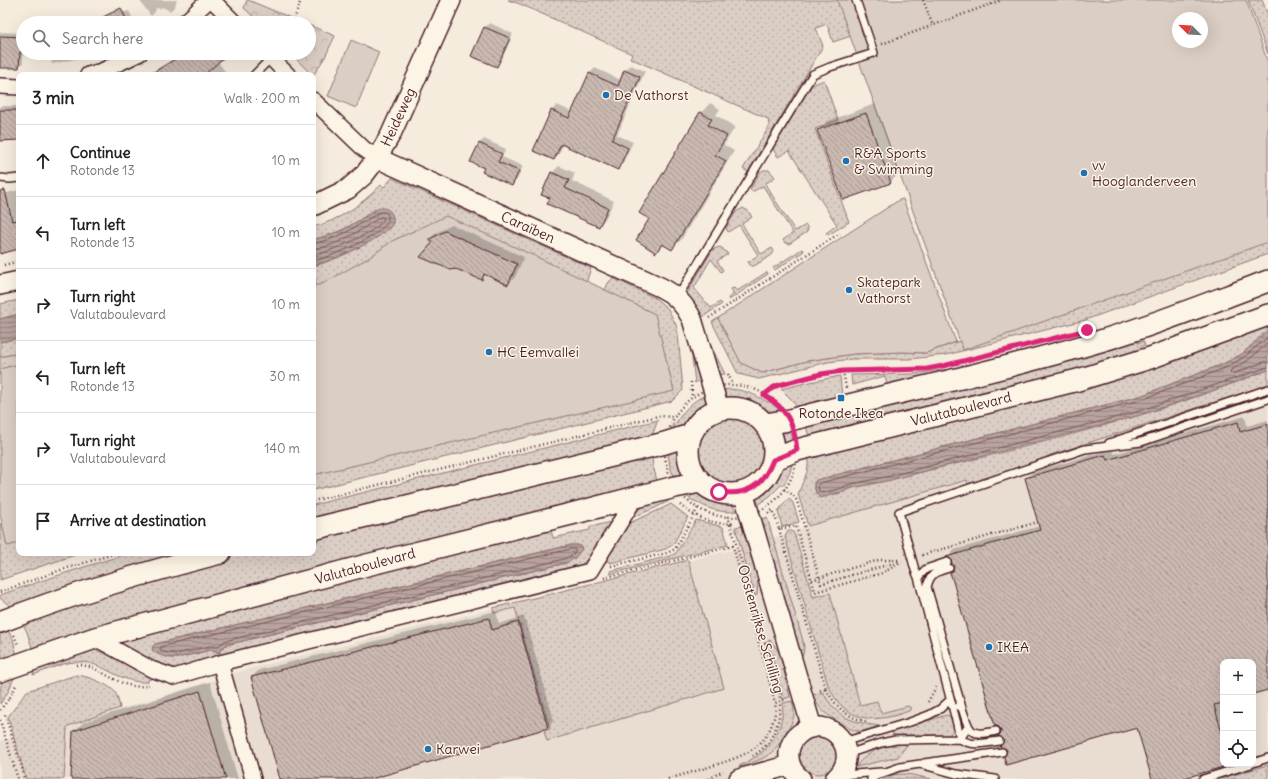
<!DOCTYPE html>
<html lang="en">
<head>
<meta charset="utf-8">
<style>
	body { margin:0; font-family:Delius,sans-serif; background:#f6f6f6; color:#222 }
	.controls { position:absolute; right:12px; bottom:12px; display:grid; overflow:hidden; border-radius:8px; box-shadow:0 4px 16px #0002 }
	.controls button { width:36px; height:36px; display:grid; place-items:center; padding:0; border:0; border-bottom:1px solid #e0e0e0; background:#fff; color:#222; font:20px sans-serif }
	.compass { position:absolute; left:1172px; top:12px; width:36px; height:36px; border-radius:50%; background:#fff; box-shadow:0 4px 16px #0002; rotate:294deg }
	.stop { position:absolute; width:12px; height:12px; margin:-9px; border:3px solid #db2777; border-radius:50%; background:#fff }
	.stop.end { background:#db2777; border-color:#fff; box-shadow:0 1px 4px #0008 }
	.list { margin:0; padding:0; list-style:none }
	h2 { display:flex; justify-content:space-between; align-items:center; height:52px; margin:0; padding:0 16px; font-size:17px }
	h2 small { font-size:13px; font-weight:400; color:#767676 }
	.list li { display:grid; grid-template-columns:26px 1fr auto; gap:12px; align-items:center; box-sizing:border-box; height:72px; padding:0 16px; border-top:1px solid #e0e0e0 }
	.list b { display:block; font-size:15px; white-space:nowrap }
	.list p { margin:0; font-size:13px; white-space:nowrap; color:#767676 }
	.list em { font-size:13px; font-style:normal; color:#767676 }
	.icon { flex:none; width:22px; height:22px; fill:none; stroke:currentColor; stroke-width:2; stroke-linecap:round; stroke-linejoin:round }
	.map { position:relative; flex:none; width:1268px; height:779px; overflow:hidden }
	.search { position:absolute; background:#fff; box-shadow:0 4px 16px #0002; left:16px; top:16px; width:300px; height:44px; display:flex; align-items:center; gap:10px; box-sizing:border-box; padding:0 14px; border-radius:22px; color:#767676; font-size:15px }
	.panel { position:absolute; background:#fff; box-shadow:0 4px 16px #0002; left:16px; top:72px; width:300px; height:484px; border-radius:8px }
	.map>svg:first-child { display:block }
	.built { fill:#e8ddd0; fill-rule:evenodd }
	.grass { fill:url(#grass-dots); stroke:#927678; fill-rule:evenodd }
	.forest { fill:url(#forest-crowns); stroke:#927678 }
	.pitch { fill:#dbcec4; stroke:#927678; fill-rule:evenodd }
	.water { fill:url(#water-rules); stroke:#8c6e70 }
	.shadow { fill:#0003 }
	.lines { fill:none; stroke-linecap:round; stroke-linejoin:round }
	.shore { stroke:#765459; stroke-width:1 }
	.building { fill:url(#building-back-hatch); stroke:#4a1f2b }
	.service-casing { stroke:#4a1f2b; stroke-width:10 }
	.minor-casing { stroke:#4a1f2b; stroke-width:18 }
	.tertiary-casing { stroke:#4a1f2b; stroke-width:22 }
	.secondary-casing { stroke:#4a1f2b; stroke-width:24 }
	.path { stroke:#4a1f2b; stroke-width:2.5; stroke-dasharray:1 3; stroke-linecap:butt }
	.service { stroke:#fcf5e5; stroke-width:7 }
	.minor { stroke:#fcf5e5; stroke-width:15 }
	.tertiary { stroke:#fcf5e5; stroke-width:19 }
	.secondary { stroke:#fcf5e5; stroke-width:21 }
	.route { stroke:#db2777; stroke-width:5 }
	.poi-dot { fill:#1f6fb2; stroke:#fcf5e5; stroke-width:1.5 }
	.labels { text-anchor:middle; dominant-baseline:central; stroke-width:3; stroke-linejoin:round; paint-order:stroke }
	.poi-label { font-size:14px; fill:#4a1f2b; stroke:#fcf5e5; text-anchor:start }
	.street-label { font-size:14px; fill:#4a1f2b; stroke:#fcf5e5 }
</style>
</head>
<body>
<div class="map">
<svg width="1268" height="779" viewBox="0 0 1268 779">
	<defs>
		<pattern id="grass-dots" width="8" height="8" patternUnits="userSpaceOnUse"><rect width="8" height="8" fill="#dbcec4"/><path d="M2 2h.1M6 6h.1" fill="none" stroke="#bdb0a9" stroke-width="1.8" stroke-linecap="round"/></pattern>
		<pattern id="forest-crowns" width="20" height="18" patternUnits="userSpaceOnUse"><rect width="20" height="18" fill="#dbcec4"/><path d="M2 6a3 3 0 1 1 6 0M12 15a3 3 0 1 1 6 0" fill="none" stroke="#bdb0a9"/></pattern>
		<pattern id="water-rules" width="6" height="5" patternUnits="userSpaceOnUse"><rect width="6" height="5" fill="#b8a39e"/><path d="M0 2.5h6" fill="none" stroke="#988481"/></pattern>
		<pattern id="building-back-hatch" width="6" height="6" patternUnits="userSpaceOnUse"><rect width="6" height="6" fill="#cab9b1"/><path d="M-1 5l2 2M0 0l6 6M5-1l2 2" fill="none" stroke="#a69690"/></pattern>
	</defs>
	<rect width="100%" height="100%" fill="#f5ecde"/>
	<filter id="ink" filterUnits="userSpaceOnUse"><feTurbulence type="fractalNoise" baseFrequency=".025" numOctaves="2"/><feDisplacementMap in="SourceGraphic" scale="8" xChannelSelector="R" yChannelSelector="G"/><feConvolveMatrix kernelMatrix="1 2 1 2 8 2 1 2 1" color-interpolation-filters="sRGB"/></filter>
	<g filter="url(#ink)">
		<path class="built" d="M1268,380V779H0V741L121,709L248,669L744,547ZM1223,662H1253V764H1223Z"/>
		<path class="grass" d="M508,0H852L857,34L833,42L827,24L816,28L823,46L748,172L743,169L769,127L768,119L630,58L632,54L520,4Z
			M1248,0H1262L1268,15V54Z
			M824,80L838,120L815,129L849,222L828,235L826,233L837,225L789,151L778,157L773,149L812,85Z
			M763,170H769L775,177L765,184L795,231L806,225L808,229L807,232L789,244L785,243L783,240L793,233L763,186L752,192L750,189L759,174Z
			M392,178L591,268L584,289L313,305L316,279H313V266C336,260 358,249 378,236L375,209C357,223 336,235 313,240V227C340,220 362,204 381,185L384,187Z
			M743,208L748,211L752,217L742,224L761,254L772,248L774,251L772,255L754,266H751L748,262L758,255L739,225L728,232L726,228L736,212Z
			M1268,231V254L1085,320L946,355L909,359H852L828,362L759,379L738,374L712,322L718,318L741,362L762,373L807,361L854,354L902,352L926,353Z
			M719,247L722,248L728,254L717,261L723,270L721,272L711,259L694,288L711,308L720,302L722,304L701,318L687,295L688,291L712,251L714,249Z
			M802,249L804,251L775,270L773,268Z
			M767,272L768,274L729,300L728,298L734,294L731,289L734,288L737,291Z
			M613,278L655,298L668,309L676,325L678,334L683,390L672,401L313,490V462L601,300L608,283Z
			M19,300V314L0,319V304Z
			M1135,319L1137,323L1119,330L887,385L885,376L852,385L851,375L912,374L949,369L1086,335Z
			M1268,321V330L1266,333L1242,354L1223,364L1140,396L862,468L814,482V485L816,493L844,492L848,489C944,467 1039,445 1133,417C1179,404 1224,387 1268,370V385L1050,455L1028,467L968,484L967,480L808,526L798,494L807,472L810,451Z
			M1134,334L1138,343L1143,341L1145,345L1140,347L1143,355L809,437L806,426Z
			M706,336L725,374L715,375Z
			M19,338V353L0,357V342Z
			M690,340L704,378L695,383Z
			M840,376L842,397L801,413L792,400L781,389L805,383Z
			M730,389C744,390 755,394 767,402L770,401L775,405L784,417L767,416L753,407L734,401L728,397L721,390Z
			M706,395L705,403L703,408L687,427L669,436L673,424L676,423C683,411 693,400 706,395Z
			M698 451a33 33 0 1 1 66 0a33 33 0 1 1-66 0Z
			M658,420L653,433L652,441L313,525V505Z
			M790,430L793,441L780,448L775,431Z
			M667,446L682,448L684,464L688,475L677,484L670,467Z
			M651,450L653,466L658,484L34,654L27,632L20,618L199,563L237,553H313V534Z
			M794,456L790,472L784,485H781L770,496L757,505V500L760,491L771,478L778,466Z
			M0,483L19,535V553H81L0,580V524L5,522Z
			M702,491L730,502L737,511C722,514 708,509 695,501H693L685,495Z
			M665,495L669,501L655,508L631,518L644,504Z
			M789,498L793,503L799,522L782,527L778,511Z
			M671,504L688,517L674,543L666,549L610,563V561L607,562L606,560L627,524L659,510Z
			M767,517L803,641L804,647L803,655L802,656H801L759,521Z
			M696,520L723,527L728,545L610,574V571L670,556L676,553Z
			M615,521L599,548L580,566L176,669L153,665L120,646L113,637L501,536L551,530L553,538L590,530V527ZM571,545H577L581,546L566,563L226,645L220,650V652L211,650L177,658H171L155,652L153,646L155,644Z
			M743,526L758,579L757,595L755,596L735,527Z
			M788,531H792L795,536L813,597L830,593L860,705L877,701L881,713L908,706L911,708L909,711C874,724 845,723 828,685L785,537Z
			M130,553H201L11,607L0,598V595C43,580 86,566 130,553Z
			M688,560L724,688L547,741L544,731L550,729L515,608L494,613L493,608Z
			M4,624L13,639L18,660H3L0,647V626Z
			M770,640L780,653L790,697L783,699L768,641Z
			M91,649L108,654L150,678L151,679L148,680V682C120,684 105,663 81,662C64,661 48,670 33,675L35,663Z
			M18,670L16,677L14,678L8,692L0,704C0,680 0,682 18,670Z
			M76,675C86,675 110,685 115,692C118,697 119,703 120,708L68,726L67,728L64,779H26L8,717L27,691Z
			M823,692C837,718 851,722 879,726C872,728 864,732 857,731C851,730 846,726 840,723C827,714 819,711 813,695Z
			M792,701C797,717 792,723 784,736C775,751 770,756 754,762C749,764 744,766 739,767V766C767,753 783,736 783,703Z
			M947,715C955,718 956,729 949,735H893L892,731H893Z
			M799 755a19 19 0 1 1 38 0a19 19 0 1 1-38 0Z
			M900,744H907V745L898,757L856,767C866,751 882,747 900,744Z
			M1268,765V779H1219Z
			M903,774L913,775L931,779H882L893,775Z"/>
		<path class="forest" d="M247,0H248L303,23H260L244,8Z
			M309,25L335,36L325,57L313,76L290,53H309Z
			M19,353V371L0,376V357Z"/>
		<path class="pitch" d="M837,0H1246L1268,63V242L963,350ZM1178,18H1202V42H1178Z
			M351,40L379,52L356,108L328,96Z
			M903,199L956,342L926,353L902,352L854,354L807,361L762,373L741,363L718,318L899,200Z
			M446,216L539,258L655,314L674,391L313,475V286L322,284L370,257L392,241Z
			M19,364V543L7,546L0,514V369Z"/>
		<path class="water" d="M379,208C385,207 389,209 392,214C393,217 394,221 393,223C387,238 329,262 313,266V240L343,230Z
			M19,314V338L0,342V319Z
			M1268,330V370L1212,391L1134,417L891,480L848,489L844,492L820,498L816,493L814,485L816,480L1140,396L1223,364L1242,354Z
			M571,545H577L581,546L582,549L575,558L566,563L226,645L220,650V653H217V651L211,650L177,658C168,658 158,656 152,650L153,646L155,644Z"/>
		<path class="shadow" d="M139,0H177L175,6L170,11L162,7L160,9L156,8L155,12L151,16Z
			M129,11L135,23H87L96,19Z
			M490,23L513,34L501,61L496,66L472,55L485,27Z
			M0,32L23,33V63L19,67H0Z
			M47,53H83L79,58L52,64L50,54L48,55Z
			M178,53H211L228,75H147L180,55Z
			M631,65L645,71L617,135L633,142L623,163L618,168L563,144L559,154L553,159L534,151L552,110L557,105L573,112L589,74L595,68L621,80L625,70Z
			M710,103L720,109L716,115L735,127L724,145L734,151L681,240L671,249L664,244L656,251L651,219L641,213L701,113Z
			M875,104L900,173L890,182L818,130L828,121Z
			M0,106H19V139H0Z
			M484,139L506,149L502,157L523,166L517,180L512,184L485,167L479,144Z
			M559,166L575,173L572,181L614,201L605,219L599,226L551,198L552,173Z
			M19,190V248L5,252L0,254V197L3,194Z
			M452,225L524,257L515,277L508,284L486,274L481,279L435,242L429,239L436,233Z
			M1245,416L1247,426L1268,420V689L1253,693V662H1223V702H1222L1223,706V764H1230L1178,779H1153L1138,726L1008,751L1005,740L1002,733V729L954,571L955,567L951,558L948,557L954,550L1040,526L1026,478L1033,472L1112,449L1114,454Z
			M496,611L499,624L524,616L554,720L548,727L367,779H281L252,677L259,670Z
			M210,682L238,779H72L74,731L84,722Z"/>
		<g class="lines">
			<path class="shore" d="M313,244L331,239L345,233L380,212H385L388,215V222C377,238 332,257 313,261
				M313,249C334,248 363,229 380,217H382L384,218C382,231 326,253 313,256
				M1268,337L1244,357L1225,368L1141,400L820,483L818,485L819,491L822,493L842,488L847,485L890,476L1133,413L1268,367
				M1268,343L1247,361L1231,370L1230,372L1232,374L1264,362H1268
				M571,549H575V552L572,555L564,559L225,641L218,646H210L176,654L164,652L160,649L161,647Z"/>
		</g>
		<path class="building" d="M121,8L128,23H91Z
			M484,27L510,38L497,67L471,56Z
			M0,36L23,37V52H20L19,68H0Z
			M185,53H229L204,75H149Z
			M624,70L640,77L612,140L628,148L618,170L561,144L554,160L533,151L551,110L569,118L589,73L618,86Z
			M0,110H19V140L0,141Z
			M700,112L712,119L708,125L727,136L715,155L726,161L672,250L662,244L656,253L636,240L649,219L639,213Z
			M866,113L891,183L843,200L817,130Z
			M479,143L502,154L498,162L519,171L512,186L482,172L484,168L470,162Z
			M551,172L569,180L565,188L608,208L599,227L547,204L550,198L541,195Z
			M5,190L12,221L19,220V249L0,254V191Z
			M445,231L517,264L508,285L484,274L482,280L456,269L451,270L420,257L433,242L428,240Z
			M1238,422L1240,432L1268,424V690L1253,694V662H1223V703L1214,705L1223,736V767L1181,779H1152L1137,728L1006,765L1004,757L1006,754L1007,751L1006,749L1001,747L1000,746L1003,743L1004,740L1001,737L998,736L1001,733V730L998,726H995L952,578L950,573L953,571L954,567L952,564L951,559L946,557L1040,530L1025,478L1105,455L1107,460Z
			M489,618L492,630L518,622L548,728L371,779H280L251,677Z
			M200,691L226,779H71L73,731Z"/>
		<g class="lines">
			<g class="service-casing">
				<path id="service" d="M254,75L271,58
					M0,178L10,179L19,178
					M677,298L813,74L830,67L874,53L856,0
					M1109,443L1268,389
					M949,568C936,572 930,573 927,587L962,708
					M918,577L926,569L947,562
					M959,706L962,708C970,732 969,737 996,731
					M999,741C985,743 973,747 960,739L957,724L918,577L915,570L899,512L1085,449L1141,442L1268,399
					M843,742L910,722L929,715L940,709L950,700
					M847,754L881,743L896,740L960,739L968,727
					M924,763L1002,752
					M1253,763L1268,758
					M842,775L881,772
					M871,779L880,774L900,767L920,764L956,774L995,779
					M1203,779L1251,764"/>
			</g>
			<g class="minor-casing">
				<path id="minor" d="M212,0L235,23
					M184,23L209,0
					M266,53L288,75
					M88,75L102,71L140,53
					M0,86L19,87
					M313,100L364,149L377,158
					M95,638L151,669L174,677L220,663L590,571L635,498
					M220,663L253,779"/>
			</g>
			<g class="tertiary-casing">
				<path id="tertiary" d="M377,158L660,287C675,294 685,305 692,319L719,409
					M313,206L348,189L364,175L377,158L391,134L451,0
					M0,285L19,281
					M743,492L812,728
					M739,779L790,765
					M801,779C792,772 788,763 789,752C790,745 794,738 799,734C829,710 865,752 835,779"/>
			</g>
			<g class="secondary-casing">
				<path id="secondary" d="M688 451a43 43 0 1 1 86 0a43 43 0 1 1-86 0Z
					M765,424L790,420C892,393 996,372 1097,342C1155,325 1211,302 1268,281
					M773,460L797,450L1078,380L1150,358L1268,315
					M313,529L665,443L690,435
					M0,622C72,594 146,572 220,553
					M0,671L95,638L367,565L575,513L675,487L700,482"/>
			</g>
			<path class="path" d="M923,0L933,26
				M293,23L301,0
				M882,44L1002,0
				M4,265L19,261
				M709,318L840,233
				M843,371L846,388
				M728,374L733,385
				M691,382L692,397
				M665 451a66 66 0 1 1 132 0a66 66 0 1 1-132 0Z
				M764,395L774,387L779,385L821,374L843,371L911,370
				M784,489L793,495L797,501L821,584L901,561
				M313,501L658,416L674,417
				M680,505C694,517 715,526 734,523
				M768,513L773,510L779,529L796,526L815,592L882,573L902,562
				M728,516L779,690C783,716 776,742 753,756
				M779,529L826,689L818,691
				M922,555L1038,522
				M611,566L667,553L675,549L698,508
				M604,578L733,546L775,703L786,699
				M812,580L879,560H901
				M0,592L61,570L117,553
				M14,635L18,645
				M77,665C102,664 120,693 149,685
				M826,689C835,706 847,718 868,722
				M928,702L936,687
				M0,710L11,696L16,685
				M5,715L22,768L24,779
				M0,720L18,779
				M668,779C682,775 696,771 709,767C736,758 764,752 773,721C775,715 776,709 775,703
				M709,779L723,771"/>
			<use href="#service" class="service"/>
			<use href="#minor" class="minor"/>
			<use href="#tertiary" class="tertiary"/>
			<use href="#secondary" class="secondary"/>
		</g>
	</g>
	<g class="lines" filter="url(#ink)">
		<path class="route" d="M719,492C747,496 763,486 773,460L797,450C794,423 787,409 764,395L774,387L779,385L821,374L843,371L927,369L943,366L1087,330"/>
	</g>
	<g class="poi-dot">
		<circle cx="606" cy="95" r="4"/>
		<circle cx="846" cy="161" r="4"/>
		<circle cx="1084" cy="173" r="4"/>
		<circle cx="849" cy="290" r="4"/>
		<circle cx="489" cy="352" r="4"/>
		<rect x="837" y="394" width="8" height="8" rx="2"/>
		<circle cx="989" cy="647" r="4"/>
		<circle cx="428" cy="749" r="4"/>
	</g>
	<g class="labels">
		<g class="poi-label">
			<text x="614" y="95">De Vathorst</text>
			<text x="854" y="153">R&amp;A Sports<tspan x="854" dy="16">&amp; Swimming</tspan></text>
			<text x="1092" y="165">vv<tspan x="1092" dy="16">Hooglanderveen</tspan></text>
			<text x="857" y="282">Skatepark<tspan x="857" dy="16">Vathorst</tspan></text>
			<text x="497" y="352">HC Eemvallei</text>
			<text x="841" y="413" text-anchor="middle">Rotonde Ikea</text>
			<text x="997" y="647">IKEA</text>
			<text x="436" y="749">Karwei</text>
		</g>
		<g class="street-label">
			<text transform="translate(398 117) rotate(-65)">Heideweg</text>
			<text transform="translate(528 227) rotate(24)">Caraïben</text>
			<text transform="translate(961 409) rotate(-14)">Valutaboulevard</text>
			<text transform="translate(365 566) rotate(-15)">Valutaboulevard</text>
			<text transform="translate(761 629) rotate(74)">Oostenrijkse Schilling</text>
		</g>
	</g>
</svg>
<div class="controls">
<button>+</button>
<button>−</button>
<button><svg class="icon" aria-label="locate" viewBox="0 0 24 24"><circle cx="12" cy="12" r="6"/><path d="M12 2v4M12 18v4M2 12h4M18 12h4"/></svg></button>
</div>
<svg class="compass" viewBox="-18 -18 36 36"><path d="M0-13l5 13h-10z" fill="#e53935"/><path d="M0 13l5-13h-10z" fill="#767676"/></svg>
<div class="stop" style="left:719px;top:492px"></div>
<div class="stop end" style="left:1087px;top:330px"></div>
<div class="search"><svg class="icon" aria-label="search" viewBox="0 0 24 24"><circle cx="10" cy="10" r="6"/><path d="M15 15l6 6"/></svg>Search here</div>
<section class="panel">
<h2>3 min<small>Walk · 200 m</small></h2>
<ul class="list">
<li><svg class="icon" aria-label="ahead" viewBox="0 0 24 24"><path d="M12 20V5M6 11l6-6 6 6"/></svg><div><b>Continue</b><p>Rotonde 13</p></div><em>10 m</em></li>
<li><svg class="icon" aria-label="left" viewBox="0 0 24 24"><path d="M17 20v-9H6M10 6l-5 5 5 5"/></svg><div><b>Turn left</b><p>Rotonde 13</p></div><em>10 m</em></li>
<li><svg class="icon" aria-label="right" viewBox="0 0 24 24"><path d="M7 20v-9h11M14 6l5 5-5 5"/></svg><div><b>Turn right</b><p>Valutaboulevard</p></div><em>10 m</em></li>
<li><svg class="icon" aria-label="left" viewBox="0 0 24 24"><path d="M17 20v-9H6M10 6l-5 5 5 5"/></svg><div><b>Turn left</b><p>Rotonde 13</p></div><em>30 m</em></li>
<li><svg class="icon" aria-label="right" viewBox="0 0 24 24"><path d="M7 20v-9h11M14 6l5 5-5 5"/></svg><div><b>Turn right</b><p>Valutaboulevard</p></div><em>140 m</em></li>
<li><svg class="icon" aria-label="arrive" viewBox="0 0 24 24"><path d="M6 21V4h12l-3 4 3 4H6"/></svg><div><b>Arrive at destination</b></div></li>
</ul>
</section>
</div>
</body>
</html>
